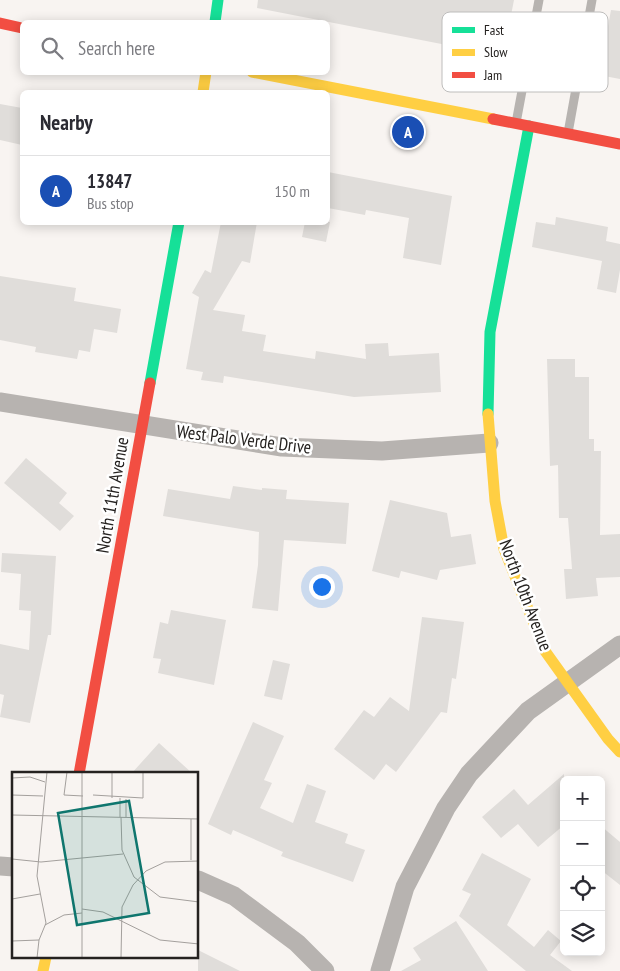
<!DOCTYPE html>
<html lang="en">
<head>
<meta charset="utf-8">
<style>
	body { margin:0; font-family:"PT Sans Narrow",sans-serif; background:#f2f2f3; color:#2b2b33 }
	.controls { position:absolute; right:15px; bottom:15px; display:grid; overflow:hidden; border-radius:8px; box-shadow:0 2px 12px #0003 }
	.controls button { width:45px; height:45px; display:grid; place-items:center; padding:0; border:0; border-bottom:1px solid #e1e1e2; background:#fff; color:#2b2b33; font:25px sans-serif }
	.you { position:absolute; left:321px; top:586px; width:18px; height:18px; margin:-12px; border:4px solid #fff; border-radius:50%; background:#1a73e8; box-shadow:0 0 0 8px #1a73e833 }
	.badge { display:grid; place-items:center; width:32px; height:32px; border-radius:50%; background:#0b8043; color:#fff; font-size:16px; font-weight:700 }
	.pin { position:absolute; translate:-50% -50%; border:2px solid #fff; box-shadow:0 1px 5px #0006 }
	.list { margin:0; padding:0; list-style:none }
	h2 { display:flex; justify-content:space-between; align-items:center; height:65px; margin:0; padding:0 20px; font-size:21px }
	h2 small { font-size:16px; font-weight:400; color:#7c7c81 }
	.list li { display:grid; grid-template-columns:32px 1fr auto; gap:15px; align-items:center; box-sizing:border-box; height:70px; padding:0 20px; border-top:1px solid #e1e1e2 }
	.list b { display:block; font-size:19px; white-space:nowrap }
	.list p { margin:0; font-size:16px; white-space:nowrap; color:#7c7c81 }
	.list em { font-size:16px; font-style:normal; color:#7c7c81 }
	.icon { flex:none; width:28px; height:28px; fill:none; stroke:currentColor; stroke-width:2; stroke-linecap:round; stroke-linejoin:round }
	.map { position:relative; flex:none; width:620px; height:971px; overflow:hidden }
	.search { position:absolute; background:#fff; box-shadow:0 2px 12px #0003; left:20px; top:20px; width:310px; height:55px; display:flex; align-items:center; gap:12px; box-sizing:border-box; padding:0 18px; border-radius:8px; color:#7c7c81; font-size:19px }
	.panel { position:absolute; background:#fff; box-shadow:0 2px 12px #0003; left:20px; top:90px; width:310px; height:135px; border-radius:8px }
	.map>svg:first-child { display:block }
	.building { fill:#e0ddda }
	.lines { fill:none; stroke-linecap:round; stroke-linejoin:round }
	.lane { stroke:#b7b3b0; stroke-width:9 }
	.street { stroke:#b7b3b0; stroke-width:19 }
	.fast { stroke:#16e098; stroke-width:11 }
	.slow { stroke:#ffcf43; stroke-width:11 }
	.jam { stroke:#f24e42; stroke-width:11 }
	.labels { text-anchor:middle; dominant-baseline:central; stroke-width:5; stroke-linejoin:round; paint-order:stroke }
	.street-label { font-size:18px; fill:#252220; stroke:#fff }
	.inset-road { fill:none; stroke:#a4a09d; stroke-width:1 }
	.view { fill:#0f766e; fill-opacity:0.15; stroke:#0f766e; stroke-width:2.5 }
	.inset-edge { fill:none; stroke:#252220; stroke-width:2.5 }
	.key { fill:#fff; stroke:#bebdbc; stroke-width:1 }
	.key-label { font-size:14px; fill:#252220 }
</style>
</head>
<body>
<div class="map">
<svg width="620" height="971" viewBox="0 0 620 971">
	<rect width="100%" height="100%" fill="#f8f4f1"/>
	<path class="building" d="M258,0H514L503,56L257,8Z
		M611,10L620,11V79L599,75Z
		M0,104L22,108V145L0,140Z
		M328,172L452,196L441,265L403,258L409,218L366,210L365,215L328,208Z
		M556,217L608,227L606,241L620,244V270L616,293L597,289L602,261L532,247L536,222L555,225Z
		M221,222H257L250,263L242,261L213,310L245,315L242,331L266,335L263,351L315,359L316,351L366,359L365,344L388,343L389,356L439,353L441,392L354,397L224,376L223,383L201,380L203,372L186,369L199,297L192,293L205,270L211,273Z
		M305,222H330L326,242L302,237Z
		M0,276L76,288L74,301L121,309L117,333L94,329L90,352L79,350L77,359L35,352L36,347L0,340Z
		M547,359H575V377H589V439H594V451H601L600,535L620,534V577L596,578L598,596L566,599L564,569H572L568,518H559L558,465L550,466Z
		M26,458L67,493L59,503L74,516L60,531L4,483Z
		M233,486L262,490V488L287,490L286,499L349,503L346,544L284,540L278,611L252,608L258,565L259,532L163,516L168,489L230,499Z
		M390,500L447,513L451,537L471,534L476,564L440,570L437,580L401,571L399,578L372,571Z
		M2,553L56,556L51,635H48L30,723L0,717L4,695L0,694V644L29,650L31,611L19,610L21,574L1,572Z
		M171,610L226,620L214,685L158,673L161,659L153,658L160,622L168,624Z
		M422,617L464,622L456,679L452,678L447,713L441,712L396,772L386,764L374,780L334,749L364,710L374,717L390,697L409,711Z
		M273,660L290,664L282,700L264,696Z
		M253,722L284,736L264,780L272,783L260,808L293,823L307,784L326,791L315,822L348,834L345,843L365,850L353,882L281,856L283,852L233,830L231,835L208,824Z
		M159,743L193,774H131Z
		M564,774V825L538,847L518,824L501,838L482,817L514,789L528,805Z
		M601,826L620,842V885L601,870Z
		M482,853L531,879L507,925L534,947L548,930L561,941L550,955L572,971H526L459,916L471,894L462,890Z
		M456,921L488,971H401L421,960L413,948Z
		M198,950L240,971H198Z"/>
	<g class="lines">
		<path class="lane" d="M516,123L539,0
			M568,133L592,0"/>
		<path class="street" d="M0,402L282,447L382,451L489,443
			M0,866L14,867
			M198,880L234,896L297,943L325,971
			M380,971L405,887L446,808L469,774L528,711L620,645"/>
		<path class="fast" d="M215,22L218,0
			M150,383L179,222
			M488,414L490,332L529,126"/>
		<path class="slow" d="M252,72L493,119
			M203,92L206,72
			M488,414L495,501L504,549L545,651L608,739L620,752
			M43,971L46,957"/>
		<path class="jam" d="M0,23L22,28
			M493,119L620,144
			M79,774L150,383"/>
	</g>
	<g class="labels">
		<g class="street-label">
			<text transform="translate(244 439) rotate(7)">West Palo Verde Drive</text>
			<text transform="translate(112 495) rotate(-80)">North 11th Avenue</text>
			<text transform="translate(526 595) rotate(69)">North 10th Avenue</text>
		</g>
	</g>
	<g transform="translate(12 772)">
		<rect width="186" height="186" fill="#f8f4f1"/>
		<path class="inset-road" d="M55,0L52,23L71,24M0,6L18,5L33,10M0,23L31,24M81,23L131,26V0M100,26V0M0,43L187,47M108,45V26M109,45L110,78L122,105L148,125L187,130M114,45V27M0,87L29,90L111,82M179,88V47M0,127L28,122M70,137L91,140L148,168L187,172M33,153L52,143L70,141M0,169L27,168M25,186L27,168L34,151L25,104L35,0M70,186V0M109,186L110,135L121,113L134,99L153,90L187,89"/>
		<path class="view" d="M117,29L137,141L65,153L46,41Z"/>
		<rect width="186" height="186" class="inset-edge"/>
	</g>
	<rect x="442" y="12" width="166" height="80" rx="8" class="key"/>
	<rect x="452" y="27" width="23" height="6" fill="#16e098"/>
	<rect x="452" y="49" width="23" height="7" fill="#ffcf43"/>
	<rect x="452" y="72" width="23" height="6" fill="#f24e42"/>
	<g class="key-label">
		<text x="484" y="35">Fast</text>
		<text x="484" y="57">Slow</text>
		<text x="484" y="80">Jam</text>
	</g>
</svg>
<div class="controls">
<button>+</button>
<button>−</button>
<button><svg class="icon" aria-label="locate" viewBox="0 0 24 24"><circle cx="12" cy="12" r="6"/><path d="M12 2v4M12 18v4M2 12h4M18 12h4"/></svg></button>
<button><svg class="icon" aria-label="layers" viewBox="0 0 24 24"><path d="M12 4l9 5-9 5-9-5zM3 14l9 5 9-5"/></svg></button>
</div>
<div class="you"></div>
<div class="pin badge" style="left:408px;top:132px;background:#1a4fb4">A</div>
<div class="search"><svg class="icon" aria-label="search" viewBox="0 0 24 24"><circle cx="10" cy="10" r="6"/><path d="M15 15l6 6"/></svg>Search here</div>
<section class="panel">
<h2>Nearby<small></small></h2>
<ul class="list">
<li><span class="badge" style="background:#1a4fb4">A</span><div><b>13847</b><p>Bus stop</p></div><em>150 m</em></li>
</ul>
</section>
</div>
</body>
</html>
